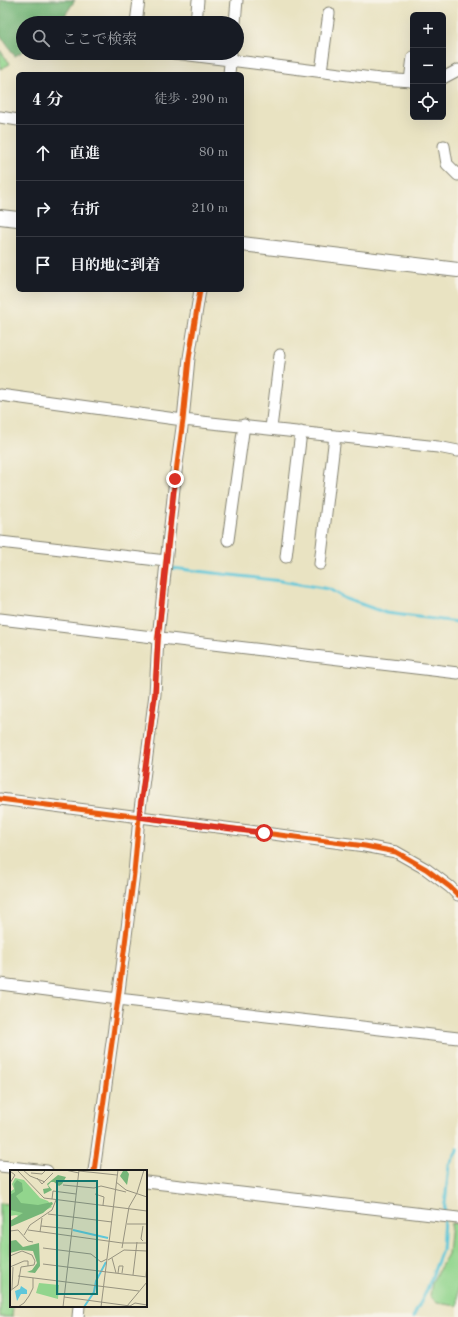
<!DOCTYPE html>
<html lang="ja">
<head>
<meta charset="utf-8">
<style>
	body { margin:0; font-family:"Old Standard TT","Noto Serif JP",serif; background:#20242c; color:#f1f3f6 }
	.controls { position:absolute; right:12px; top:12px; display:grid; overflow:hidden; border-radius:6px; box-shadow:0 4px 16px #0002 }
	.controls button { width:36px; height:36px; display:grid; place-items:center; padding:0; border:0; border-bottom:1px solid #363941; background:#171b24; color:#f1f3f6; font:20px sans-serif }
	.stop { position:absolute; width:12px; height:12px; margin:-9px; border:3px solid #d93025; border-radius:50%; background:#fff }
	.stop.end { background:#d93025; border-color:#fff; box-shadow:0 1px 4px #0008 }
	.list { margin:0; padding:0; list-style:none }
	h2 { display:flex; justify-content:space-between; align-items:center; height:52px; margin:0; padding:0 16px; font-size:17px }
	h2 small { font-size:13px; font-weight:400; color:#9ea1a6 }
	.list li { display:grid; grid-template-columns:26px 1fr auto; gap:12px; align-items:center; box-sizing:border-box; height:56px; padding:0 16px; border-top:1px solid #363941 }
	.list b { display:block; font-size:15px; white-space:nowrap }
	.list em { font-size:13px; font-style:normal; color:#9ea1a6 }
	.icon { flex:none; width:22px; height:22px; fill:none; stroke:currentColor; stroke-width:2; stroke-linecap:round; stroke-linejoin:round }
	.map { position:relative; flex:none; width:458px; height:1317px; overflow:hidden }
	.search { position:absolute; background:#171b24; box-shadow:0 4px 16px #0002; left:16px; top:16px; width:228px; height:44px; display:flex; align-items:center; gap:10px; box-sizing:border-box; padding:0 14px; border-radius:22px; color:#9ea1a6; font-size:15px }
	.panel { position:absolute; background:#171b24; box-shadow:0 4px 16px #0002; left:16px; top:72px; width:228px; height:220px; border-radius:6px }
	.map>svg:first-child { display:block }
	.green { fill:#92d58d; stroke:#577854 }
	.forest { fill:#75b678; stroke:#48694a }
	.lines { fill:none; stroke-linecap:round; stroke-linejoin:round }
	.stream { stroke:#5ec7da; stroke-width:3 }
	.minor-casing { stroke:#82806f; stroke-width:13 }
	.tertiary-casing { stroke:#82806f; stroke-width:16 }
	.minor { stroke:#fff; stroke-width:11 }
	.tertiary { stroke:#fff; stroke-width:14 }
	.cycleway-casing { stroke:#f7f3e8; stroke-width:8 }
	.cycleway { stroke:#e8590c; stroke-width:5 }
	.route { stroke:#d93025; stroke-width:5 }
	.inset-river { fill:none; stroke:#5ec7da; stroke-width:2 }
	.inset-road { fill:none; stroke:#979380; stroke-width:1 }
	.view { fill:#0f766e; fill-opacity:0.15; stroke:#0f766e; stroke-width:2 }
	.inset-edge { fill:none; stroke:#1c1c1c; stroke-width:2 }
</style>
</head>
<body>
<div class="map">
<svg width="458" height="1317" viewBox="0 0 458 1317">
	<rect width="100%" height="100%" fill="#f7f3e8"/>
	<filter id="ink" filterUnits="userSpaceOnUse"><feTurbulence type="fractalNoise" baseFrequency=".025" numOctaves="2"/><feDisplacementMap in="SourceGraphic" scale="8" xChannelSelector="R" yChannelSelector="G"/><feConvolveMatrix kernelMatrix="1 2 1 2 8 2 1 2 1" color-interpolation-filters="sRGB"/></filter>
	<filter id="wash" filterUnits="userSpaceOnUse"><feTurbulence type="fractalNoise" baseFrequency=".012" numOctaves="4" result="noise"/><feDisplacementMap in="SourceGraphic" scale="16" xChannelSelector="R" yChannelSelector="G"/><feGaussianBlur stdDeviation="0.9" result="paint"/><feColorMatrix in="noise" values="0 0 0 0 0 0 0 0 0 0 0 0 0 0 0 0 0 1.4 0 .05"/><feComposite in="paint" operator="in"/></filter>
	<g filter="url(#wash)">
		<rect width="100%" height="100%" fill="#e9e3c2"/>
		<path class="green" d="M0,50L10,64L0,69Z
			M0,1203L11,1204V1306H13L12,1317H0Z
			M451,1223L458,1224V1306L437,1303L430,1296L432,1282L448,1254Z"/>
		<path class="forest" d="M0,0H75L60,23H23V51L15,56L0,35Z"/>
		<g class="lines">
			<path class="stream" d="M149,564L156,565
				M172,568L281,581L329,589L344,598L386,613L458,622
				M444,1213L449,1165L458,1149
				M413,1317L426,1292L442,1250L444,1219"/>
		</g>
	</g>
	<g filter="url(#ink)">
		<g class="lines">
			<g class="minor-casing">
				<path id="minor" d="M136,23L139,0
					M196,23L198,0
					M235,23L237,0
					M174,53L380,79L413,81
					M321,71L329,13
					M229,74L231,53
					M443,78L458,70
					M410,81L413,57
					M0,117L18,120
					M444,146L447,164L458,175
					M0,395L183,420L335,436L438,447L458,451
					M271,428L280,355
					M228,540L244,425
					M0,542L166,561
					M286,557L301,432
					M320,564L335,436
					M0,619L458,673
					M0,799L218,827L365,846L396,852L426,869L450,887L458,895
					M0,984L118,999L458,1038
					M0,1166L47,1171
					M94,1171L118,999L134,873L139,817L155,694L158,638L175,479L183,420L189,358L200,290
					M146,1182L458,1218
					M78,1317L79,1306"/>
			</g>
			<g class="tertiary-casing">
				<path id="tertiary" d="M0,217L18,219
					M242,244L458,270"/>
			</g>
			<use href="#minor" class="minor"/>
			<use href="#tertiary" class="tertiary"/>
			<g class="cycleway-casing">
				<path id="cycleway" d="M0,799L218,827L365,846L396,852L426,869L450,887L458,895
					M94,1171L118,999L134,873L139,817L155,694L158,638L175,479L183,420L189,358L200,290"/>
			</g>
			<use href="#cycleway" class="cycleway"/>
		</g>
	</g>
	<g class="lines" filter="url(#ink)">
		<path class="route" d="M175,479L158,638L155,694L139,817L264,833"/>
	</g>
	<g transform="translate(10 1170)">
		<rect width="137" height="137" fill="#e9e3c2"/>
		<path d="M5,8L14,10L30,28L38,31L42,37L17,49L6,45L0,46V22L4,19L2,14ZM29,113L49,115L48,129L26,123Z" fill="#92d58d"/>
		<path d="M113,1H117L119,4L117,15L110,6ZM48,5L56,7L52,14L49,16L44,12H41L38,15L42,20L34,24L33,19L39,18L37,14ZM7,10L12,13L13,21L6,26L11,33L28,35L42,32L43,34L33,43L0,57V51L13,43L0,40V25L5,22L4,14ZM6,70L13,77L29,73L30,96L25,103L17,102L22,100L27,93L23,81L11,80L0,83V71Z" fill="#75b678"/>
		<path d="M11,116L17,120V124H11L7,131L5,121L10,119Z" fill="#5ec7da"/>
		<path class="inset-river" d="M63,60L98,68M74,137L84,122L86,111L96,92"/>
		<path class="inset-road" d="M7,0L34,28L137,41M13,0L20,6L35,12M55,0L69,3M0,1L5,5L0,13M69,1L107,5M21,3L32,4L36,0M27,8L32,14L43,3M106,12L116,20L137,27M53,15L84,18L91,16L116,22M85,24L94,27L93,35M42,29L43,21L66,24M38,44L102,52M117,54H137M31,56L62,59M133,56L131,69L133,71M18,60L112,73H137M0,61L8,60L18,71L23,72M30,62L32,48M14,65L20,55L42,40L46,30M33,78L81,84L91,92L97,89M112,78L119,37L127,23L134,0M0,86L12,81L22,85L25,91L24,95L11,97M102,88L106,103M98,90L114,80L137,81M33,94L137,107M0,97L14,91H18V96M108,103L109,96H113L112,103M123,105L127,72M8,106L129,121M136,106L137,94M2,119L3,97M0,121L8,115L11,97M54,127L120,136L125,133L137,135M117,136L137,112M8,137L14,133L19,126L23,118V108M53,137L69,0M91,137L108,0"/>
		<path class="view" d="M47,11H87V124H47Z"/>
		<rect width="137" height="137" class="inset-edge"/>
	</g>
</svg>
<div class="controls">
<button>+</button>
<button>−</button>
<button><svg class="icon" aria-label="locate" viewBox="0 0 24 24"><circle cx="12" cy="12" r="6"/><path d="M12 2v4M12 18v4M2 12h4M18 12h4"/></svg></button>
</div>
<div class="stop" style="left:264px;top:833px"></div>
<div class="stop end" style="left:175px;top:479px"></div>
<div class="search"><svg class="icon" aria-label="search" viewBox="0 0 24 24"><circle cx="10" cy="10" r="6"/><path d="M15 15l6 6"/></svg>ここで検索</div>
<section class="panel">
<h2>4 分<small>徒歩 · 290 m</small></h2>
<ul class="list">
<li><svg class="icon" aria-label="ahead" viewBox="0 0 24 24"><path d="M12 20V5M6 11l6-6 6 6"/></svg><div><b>直進</b></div><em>80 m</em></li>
<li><svg class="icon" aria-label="right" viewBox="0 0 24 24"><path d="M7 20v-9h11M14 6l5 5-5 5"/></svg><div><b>右折</b></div><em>210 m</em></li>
<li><svg class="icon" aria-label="arrive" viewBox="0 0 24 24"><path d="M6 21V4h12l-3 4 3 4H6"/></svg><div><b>目的地に到着</b></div></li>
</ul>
</section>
</div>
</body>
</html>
